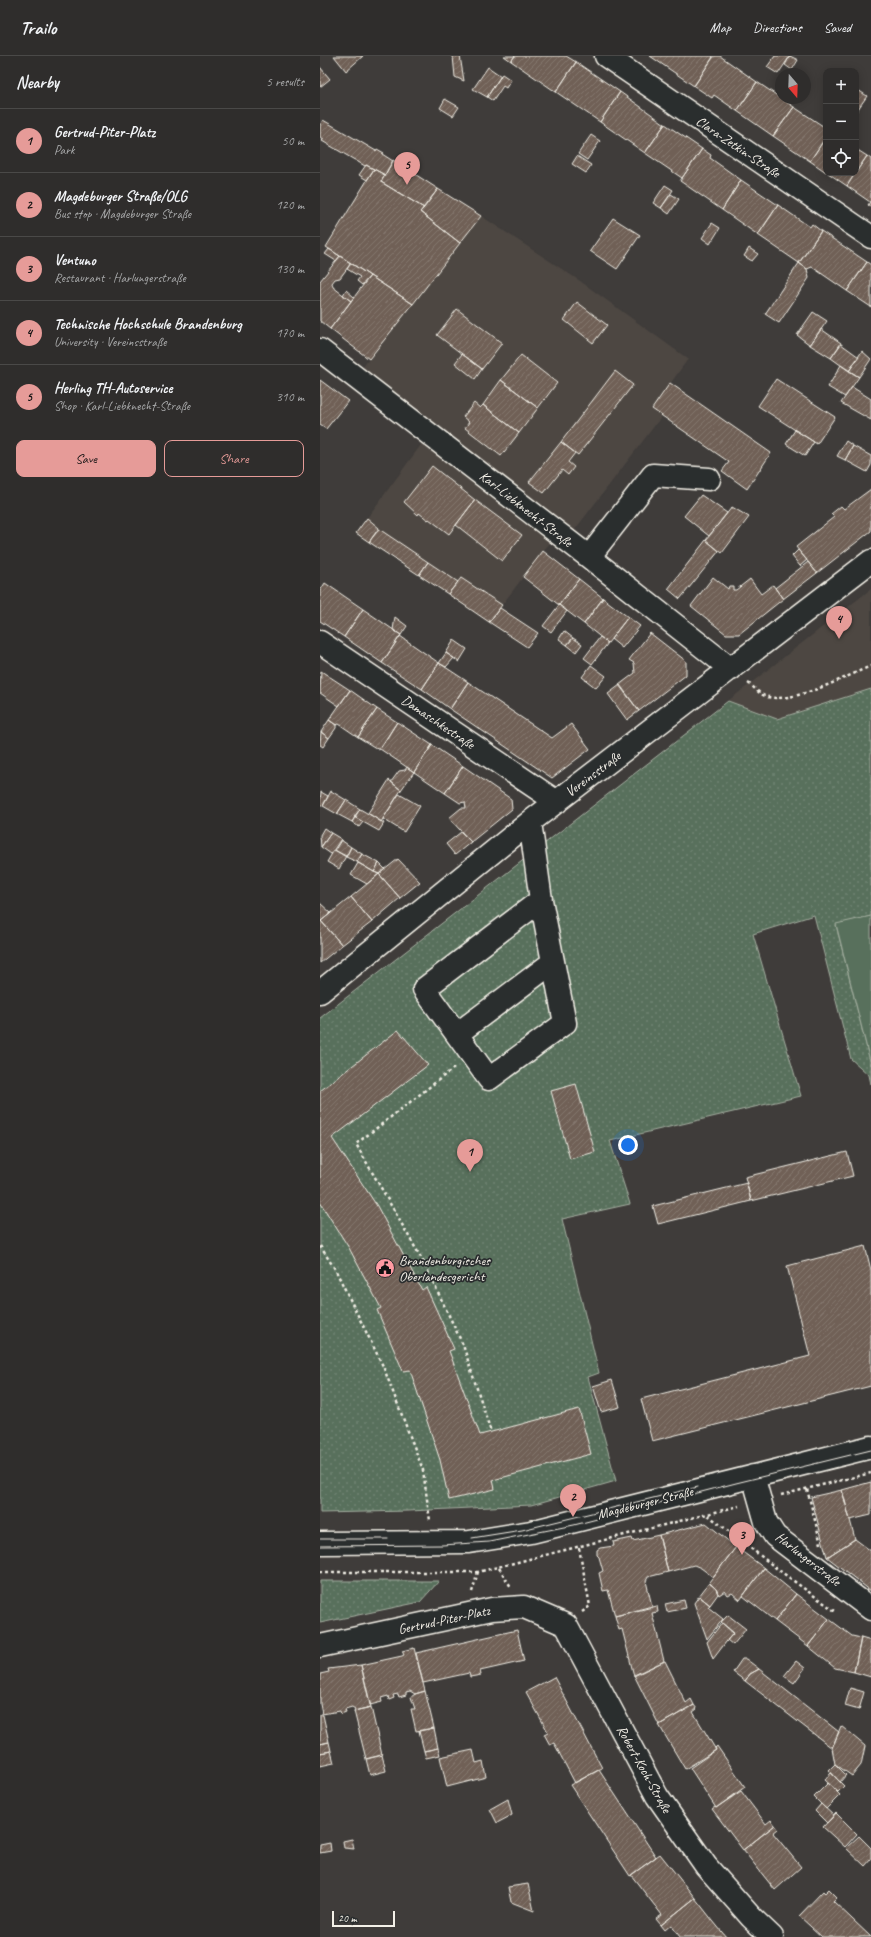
<!DOCTYPE html>
<html lang="en">
<head>
<meta charset="utf-8">
<style>
	body { margin:0; font-family:Caveat,sans-serif; background:#3b3938; color:#f1f3f6 }
	.controls { position:absolute; right:12px; top:12px; display:grid; overflow:hidden; border-radius:8px; box-shadow:0 2px 10px #0003 }
	.controls button { width:36px; height:36px; display:grid; place-items:center; padding:0; border:0; border-bottom:1px solid #4a4948; background:#2f2d2c; color:#f1f3f6; font:20px sans-serif }
	.compass { position:absolute; left:455px; top:12px; width:36px; height:36px; border-radius:50%; background:#2f2d2c; box-shadow:0 2px 10px #0003; rotate:161deg }
	.scale { position:absolute; left:12px; bottom:10px; width:63px; box-sizing:border-box; padding-left:4px; border:2px solid #f4f1e8; border-top:0; font-size:11px; line-height:14px; white-space:nowrap; color:#f4f1e8; -webkit-text-stroke:3px #2a2d2e; paint-order:stroke }
	.you { position:absolute; left:308px; top:1089px; width:14px; height:14px; margin:-10px; border:3px solid #fff; border-radius:50%; background:#1a73e8; box-shadow:0 0 0 6px #1a73e833 }
	.badge { display:grid; place-items:center; width:26px; height:26px; border-radius:50%; background:#e69b98; color:#111; font-size:13px; font-weight:700 }
	.pin { position:absolute; translate:-50% -33px; filter:drop-shadow(0 1px 2px #0008) }
	.pin::after { content:''; position:absolute; top:21px; width:14px; height:12px; background:inherit; clip-path:polygon(0 0,100% 0,50% 100%) }
	.list { margin:0; padding:0; list-style:none }
	h2 { display:flex; justify-content:space-between; align-items:center; height:52px; margin:0; padding:0 16px; font-size:17px }
	h2 small { font-size:13px; font-weight:400; color:#a7a8a9 }
	.list li { display:grid; grid-template-columns:26px 1fr auto; gap:12px; align-items:center; box-sizing:border-box; height:64px; padding:0 16px; border-top:1px solid #4a4948 }
	.list b { display:block; font-size:15px; white-space:nowrap }
	.list p { margin:0; font-size:13px; white-space:nowrap; color:#a7a8a9 }
	.list em { font-size:13px; font-style:normal; color:#a7a8a9 }
	.actions { display:flex; gap:8px; padding:12px 16px }
	.actions a { flex:1; padding:9px 0; border:1px solid #e69b98; border-radius:8px; text-align:center; font-size:14px; color:#e69b98 }
	.actions .main { background:#e69b98; color:#111 }
	.icon { flex:none; width:22px; height:22px; fill:none; stroke:currentColor; stroke-width:2; stroke-linecap:round; stroke-linejoin:round }
	.map { position:relative; flex:none; width:551px; height:1881px; overflow:hidden }
	header { display:flex; align-items:center; gap:24px; box-sizing:border-box; height:56px; padding:0 20px; background:#2f2d2c; border-bottom:1px solid #4a4948 }
	header strong { font-size:19px }
	nav { display:flex; gap:22px; margin-inline-start:auto; font-size:14px }
	main { display:flex }
	aside { flex:1; background:#2f2d2c }
	.map>svg:first-child { display:block }
	.built { fill:#4d4742 }
	.green { fill:url(#green-dots); stroke:#a6b0a2 }
	.pitch { fill:#58705c; stroke:#a6b0a2 }
	.building { fill:url(#building-hatch); stroke:#f4f1e8 }
	.lines { fill:none; stroke-linecap:round; stroke-linejoin:round }
	.minor-casing { stroke:#f4f1e8; stroke-width:25 }
	.path { stroke:#f4f1e8; stroke-width:2.5; stroke-dasharray:3 3; stroke-linecap:butt }
	.minor { stroke:#2a2d2e; stroke-width:22 }
	.tram { stroke:#f4f1e8; stroke-width:1 }
	.labels { text-anchor:middle; dominant-baseline:central; stroke-width:3.5; stroke-linejoin:round; paint-order:stroke }
	.street-label { font-size:14px; fill:#f4f1e8; stroke:#2a2d2e }
	.poi-label { font-size:14px; fill:#f4f1e8; stroke:#2a2d2e; text-anchor:start }
</style>
</head>
<body>
<header>
<strong>Trailo</strong>
<nav><a>Map</a><a>Directions</a><a>Saved</a></nav>
</header>
<main>
<aside>
<h2>Nearby<small>5 results</small></h2>
<ul class="list">
<li><span class="badge">1</span><div><b>Gertrud-Piter-Platz</b><p>Park</p></div><em>50 m</em></li>
<li><span class="badge">2</span><div><b>Magdeburger Straße/OLG</b><p>Bus stop · Magdeburger Straße</p></div><em>120 m</em></li>
<li><span class="badge">3</span><div><b>Ventuno</b><p>Restaurant · Harlungerstraße</p></div><em>130 m</em></li>
<li><span class="badge">4</span><div><b>Technische Hochschule Brandenburg</b><p>University · Vereinsstraße</p></div><em>170 m</em></li>
<li><span class="badge">5</span><div><b>Herling TH-Autoservice</b><p>Shop · Karl-Liebknecht-Straße</p></div><em>310 m</em></li>
</ul>
<div class="actions"><a class="main">Save</a><a>Share</a></div>
</aside>
<div class="map">
<svg width="551" height="1881" viewBox="0 0 551 1881">
	<defs>
		<pattern id="green-dots" width="8" height="8" patternUnits="userSpaceOnUse"><rect width="8" height="8" fill="#58705c"/><path d="M2 2h.1M6 6h.1" fill="none" stroke="#718573" stroke-width="1.8" stroke-linecap="round"/></pattern>
		<pattern id="building-hatch" width="6" height="6" patternUnits="userSpaceOnUse"><rect width="6" height="6" fill="#6f6056"/><path d="M-1 1l2-2M0 6l6-6M5 7l2-2" fill="none" stroke="#84776e"/></pattern>
	</defs>
	<rect width="100%" height="100%" fill="#3f3c3a"/>
	<filter id="ink" filterUnits="userSpaceOnUse"><feTurbulence type="fractalNoise" baseFrequency=".025" numOctaves="2"/><feDisplacementMap in="SourceGraphic" scale="8" xChannelSelector="R" yChannelSelector="G"/><feConvolveMatrix kernelMatrix="1 2 1 2 8 2 1 2 1" color-interpolation-filters="sRGB"/></filter>
	<g filter="url(#ink)">
		<path class="built" d="M161,160L260,225L368,303L332,353L342,360L247,484L238,478L223,495L169,566L36,477L109,378L35,321Z
			M551,533V633L457,663L408,645Z"/>
		<path class="green" d="M551,633V860L516,869L551,1009V1028L549,1019L531,1003L494,859L433,878L481,1040L290,1085L310,1148L242,1163L279,1317L268,1321L296,1425L211,1449L89,1455L0,1457V962L408,645L457,663Z
			M0,1525H119L100,1546L0,1567Z"/>
		<path class="pitch" d="M551,860V1009L516,868Z"/>
		<path class="building" d="M14,0H43L26,15Z
			M133,0H140L144,25L135,21Z
			M184,0H195L191,5Z
			M195,0H246L256,6L236,36L191,5Z
			M330,0H392L393,1L374,30Z
			M394,0H400L437,26L417,55L394,39L392,42L374,30Z
			M455,0H470L458,18L447,11Z
			M470,0L478,4L472,14L465,9Z
			M256,6L300,36L280,66L236,36Z
			M0,11L10,23L0,31Z
			M168,11L181,20L167,41L153,33Z
			M182,18L191,24L186,32L183,30L173,45L167,41Z
			M437,26L474,51L453,80L417,55Z
			M538,34L547,40L536,56V38Z
			M300,36L345,68L325,97L280,66Z
			M125,43L139,51L133,60L120,52Z
			M474,51L506,72V81L490,105L453,80Z
			M3,64L56,95L57,93L64,97L62,98L73,105L65,119L46,109L45,110L2,85L4,83L0,81V69Z
			M345,68L382,93L362,122L325,97Z
			M271,79L280,85L267,104L258,98Z
			M506,81V116L490,105Z
			M382,93L391,99L390,102L421,124L402,154L360,125Z
			M536,93L547,100L536,116Z
			M257,100L271,109L266,117L252,108Z
			M547,100L551,103V151L548,149L550,146L527,130Z
			M73,104L118,133L104,152L61,126Z
			M46,109L54,113L47,124L39,119Z
			M54,113L65,119L61,126L104,152L100,156L140,187L93,248L6,191Z
			M508,117H535L527,130Z
			M421,124L458,149L438,179L402,154Z
			M345,129L353,134L341,152L333,147Z
			M118,133L161,160L140,187L100,156Z
			M351,138L359,143L349,158L341,152Z
			M458,149L490,171L492,168L501,175L479,207L438,179Z
			M293,162L320,179L297,213L270,195Z
			M392,167L400,172L390,188L382,182Z
			M501,175L547,206L527,235L492,211L487,213L479,207Z
			M429,192L438,198L432,205L424,200Z
			M9,193L20,200L16,205L5,198Z
			M20,200L31,207L20,222L15,223L12,227L13,231L31,245L10,273L0,265V225Z
			M547,206L551,209V251L527,235Z
			M31,207L50,220L42,229L37,225L40,221L27,213Z
			M479,207L487,213L489,222L459,267L445,258Z
			M50,220L93,248L49,303L10,273Z
			M26,234L34,241L31,245L23,239Z
			M257,246L287,269L273,287L244,264Z
			M137,253L182,287L162,313L117,279Z
			M493,256L507,265L490,289L477,279Z
			M501,273L521,287L511,302L490,289Z
			M521,288L539,301L529,315L511,302Z
			M542,295L551,303L539,321L529,315Z
			M142,298L162,313L155,323L135,307Z
			M201,299L237,327L218,352L181,324Z
			M521,309L539,321L525,341L508,331Z
			M295,315L313,329L258,399L241,386Z
			M456,323L515,361L497,388L438,350Z
			M0,324L28,345L6,373L0,369Z
			M181,324L218,352L199,377L163,349Z
			M350,327L451,397L427,433L402,415L409,406L332,353Z
			M532,331L551,343V364L521,347Z
			M154,347L160,352L163,349L199,377L181,400L145,372L149,366L143,361Z
			M475,374L494,386L485,400L466,388Z
			M526,385L533,390L525,404L517,400Z
			M241,386L255,397L248,406L254,411L248,419L242,414L224,437L209,426Z
			M533,390L551,400V409L547,416L525,404Z
			M112,410L155,444L129,478L109,463L108,464L99,457L98,459L84,446Z
			M551,433V475L497,517L476,491L514,461L511,458L521,450L524,453Z
			M381,439L407,457L389,480L364,460Z
			M155,444L202,479L182,505L136,469Z
			M412,451L429,461L402,497L386,484Z
			M47,462L59,472L49,486L36,477Z
			M59,473L108,506L99,519L49,486Z
			M386,484L399,495L360,543L348,533Z
			M478,494L487,504L480,510L472,500Z
			M223,495L259,523L239,549L203,521Z
			M108,506L138,526L128,538L99,519Z
			M488,506L497,517L463,543L455,532Z
			M393,521L408,533L409,530H413V534H416L430,523L441,538L453,529L463,543L419,578H406L371,550Z
			M141,522L182,549L169,566L128,538Z
			M259,523L283,542L264,568L239,549Z
			M5,527L43,553L24,581L0,565V535Z
			M283,542L308,561L288,587L264,568Z
			M239,549L247,555L231,576L223,570Z
			M180,552L218,577L207,591L169,566Z
			M43,553L81,579L62,607L24,581Z
			M75,561L87,570L81,579L73,574Z
			M308,561L320,570L302,592L291,583Z
			M244,575L253,582L247,589L239,583Z
			M330,577L366,605V619L319,655L299,629L315,617L314,607L309,604Z
			M80,580L119,607L102,633L62,607Z
			M280,581L288,587L272,608L264,602Z
			M253,582L262,588L256,596L247,589Z
			M134,584L147,593L139,606L126,597Z
			M126,597L134,602L126,611L119,607Z
			M119,607L148,626L130,653L102,633Z
			M271,609L286,620L276,632L262,621Z
			M1,615L30,634L19,650L0,637Z
			M148,626L232,682L251,668L270,693L232,722L130,653Z
			M300,629L319,655L307,664L288,638Z
			M30,634L57,653L38,681L19,668L16,669L9,664Z
			M57,653L77,666L59,694L38,681Z
			M9,664L16,669V672L9,682L1,676Z
			M77,666L112,689L94,716L60,693Z
			M1,676L9,682L3,691L0,689Z
			M112,689L143,710L125,737L94,716Z
			M143,710L191,743L192,753L151,786L129,762L141,752H146L145,746L140,747L125,737Z
			M87,711L94,716L81,734L71,726L79,715L85,714Z
			M69,724L81,734L61,766L48,757Z
			M11,735L26,744L17,758L3,750Z
			M1,736L8,740L3,750L0,748Z
			M79,738L100,750L84,776L63,763Z
			M26,744L40,753L32,766L17,758Z
			M40,753L64,767L59,775L34,761Z
			M35,761L43,766L39,771L32,766Z
			M4,772L11,777L1,791L0,779Z
			M141,776L151,786L135,799L126,788Z
			M11,777L21,783L11,798L1,791Z
			M21,784L31,791L26,801L15,794Z
			M31,791L42,798L37,806L26,801Z
			M14,794L26,800L19,813L7,806Z
			M42,798L59,807L54,816L37,806Z
			M78,803L100,826L80,842L59,818Z
			M38,807L54,816L59,818L47,828L31,819Z
			M59,807L65,813L59,818L54,816Z
			M59,818L80,842L52,866L31,841Z
			M31,841L52,866L22,889L1,865Z
			M0,847L11,857L1,865H0Z
			M1,865L22,889L0,907V866Z
			M78,974L108,1009L12,1082L57,1150L102,1234L106,1231L134,1293L129,1295L160,1379L259,1353L271,1398L173,1424L175,1433L129,1444L120,1404L90,1314L83,1315L57,1254L61,1252L29,1192L0,1146V1035Z
			M256,1028L275,1096L250,1103L231,1035Z
			M527,1096L533,1120L431,1145L425,1121Z
			M427,1127L431,1145L338,1168L333,1150Z
			M545,1190L551,1214V1330L332,1385L321,1343L490,1300L467,1210Z
			M292,1324L300,1351L281,1356L273,1330Z
			M551,1426V1459L530,1464L522,1434Z
			M522,1434L535,1483L507,1501L491,1441Z
			M386,1467L416,1491L393,1521L381,1512L374,1509L348,1516L339,1479Z
			M339,1479L348,1516L328,1521L326,1525L332,1550L295,1560L288,1534L283,1535L279,1517L283,1515L279,1501L277,1499V1494L280,1492L294,1490L293,1486L312,1482L313,1485Z
			M535,1483L551,1495V1535L507,1501Z
			M416,1491L444,1512L420,1544L412,1537L408,1539L405,1535L399,1539L396,1533L389,1526Z
			M444,1512L476,1538L455,1565L423,1540Z
			M389,1527L396,1533L398,1538L390,1549L379,1540Z
			M476,1538L509,1563L488,1590L455,1565Z
			M379,1540L390,1549L388,1551L403,1563L387,1583L374,1547Z
			M364,1544L366,1552L347,1556L345,1548Z
			M337,1550L338,1556L332,1557L344,1605L314,1620L302,1573L299,1574L295,1560Z
			M408,1559L426,1573L413,1589L407,1584L414,1577L401,1566Z
			M509,1563L532,1580L541,1582L534,1616L515,1612L488,1590Z
			M402,1567L413,1577L393,1603L387,1586Z
			M197,1574L204,1605L160,1615L161,1619L150,1621L149,1617L103,1627L96,1597Z
			M541,1582L551,1585V1621L534,1616Z
			M94,1592L105,1635L95,1638L90,1635L86,1636V1639L79,1641L78,1638L73,1639L74,1642L69,1644L68,1640L61,1642L62,1646L50,1649L41,1609L82,1600L84,1599L82,1595Z
			M422,1603H426L439,1613L430,1618L425,1625L413,1616Z
			M345,1605L366,1647L371,1643L374,1649L339,1669L314,1619Z
			M476,1605L485,1612L474,1627L464,1620Z
			M41,1609L51,1651L34,1655L35,1653L32,1651L25,1653L26,1656L21,1658L20,1655L2,1658L0,1648V1618L9,1616L8,1613Z
			M439,1613L519,1676L512,1692L425,1625L430,1618Z
			M234,1621L282,1712L255,1727L234,1687L230,1689L224,1678L228,1676L206,1636Z
			M530,1632L544,1636L539,1654L525,1650Z
			M105,1635L114,1672L96,1675L91,1653H95L91,1641L95,1638Z
			M374,1649L377,1653L373,1656L396,1694L365,1713L339,1669Z
			M51,1651L62,1699L46,1703L34,1655Z
			M0,1659H3L9,1686L0,1688Z
			M521,1670L545,1690L541,1709L532,1720L515,1708L512,1692Z
			M114,1672L118,1692L104,1695L99,1675Z
			M9,1686L11,1695L0,1697V1688Z
			M397,1690L425,1731L396,1752L370,1712L396,1694L395,1692Z
			M118,1692L120,1699L106,1702L104,1695Z
			M153,1694L156,1707L163,1705L166,1721L127,1731L120,1701Z
			M11,1695L14,1707L0,1710V1697Z
			M62,1699L66,1715L50,1719L46,1703Z
			M515,1708L526,1719L520,1726L509,1714Z
			M279,1714L336,1801L310,1820L250,1729Z
			M511,1717L524,1730L518,1736L505,1724Z
			M508,1727L520,1739L506,1753L494,1741Z
			M421,1735L446,1768L451,1764L455,1769L423,1794L392,1753L395,1751L396,1752Z
			M188,1743L192,1759L177,1767L170,1753Z
			M501,1748L514,1760L507,1767L495,1755Z
			M516,1757L537,1778L525,1791L503,1771Z
			M455,1769L458,1773L453,1777L481,1811L455,1834L423,1794Z
			M539,1780L551,1792V1803L545,1810L526,1792Z
			M32,1783L34,1793L24,1792L23,1785Z
			M10,1787L11,1795L0,1797V1789Z
			M340,1798L375,1842L341,1869L336,1863L342,1859L311,1819Z
			M208,1828L214,1855L191,1846L188,1831Z
			M509,1833L517,1841L513,1845L551,1881H502L479,1860L503,1835L505,1837Z
			M375,1842L393,1865L406,1881H360L351,1869L345,1874L341,1869Z"/>
		<g class="lines">
			<g class="minor-casing">
				<path id="minor" d="M286,0L551,181
					M0,294L269,501L411,613
					M269,501L333,419L389,423
					M0,586L237,746
					M210,766L221,844L245,967L169,1023L104,933L221,844
					M0,936L210,766L551,505
					M137,978L233,906
					M433,1420L446,1466L455,1480L551,1553
					M0,1487L149,1486L211,1476L551,1391
					M0,1590L172,1553L204,1551L246,1569L337,1740L386,1810L431,1861L452,1881"/>
			</g>
			<path class="path" d="M428,627C433,630 439,638 445,640C470,650 527,620 551,610
				M134,1012L36,1088L104,1207L143,1289L171,1376
				M0,1190L15,1213L63,1310L103,1414L110,1465
				M487,1433L501,1488
				M461,1439L551,1417
				M388,1459L460,1515L515,1555
				M259,1492L270,1550L262,1556
				M179,1512L191,1531
				M0,1516H158L419,1450
				M152,1536L158,1516"/>
			<use href="#minor" class="minor"/>
			<path class="tram" d="M152,1482L202,1474L378,1431
				M0,1483H68
				M0,1490L122,1489L169,1486L254,1469L416,1427L551,1394"/>
		</g>
	</g>
	<defs>
		<g id="civic-disc" transform="scale(1)"><circle r="9.5" fill="#ff9aa2" stroke="#2a2d2e"/><path d="M-.6-6.5H3V-4.5H.6V-3L4-1V1h2V6H-6V1h2V-1L-.6-3ZM-1.2 2.5V6h2.4V2.5Z" fill="#111"/></g>
	</defs>
	<g fill-rule="evenodd">
		<use href="#civic-disc" x="65" y="1212"/>
	</g>
	<g class="labels">
		<g class="street-label">
			<text transform="translate(418 91) rotate(34)">Clara-Zetkin-Straße</text>
			<text transform="translate(206 453) rotate(38)">Karl-Liebknecht-Straße</text>
			<text transform="translate(118 666) rotate(34)">Damaschkestraße</text>
			<text transform="translate(273 718) rotate(-37)">Vereinsstraße</text>
			<text transform="translate(325 1447) rotate(-14)">Magdeburger Straße</text>
			<text transform="translate(488 1503) rotate(38)">Harlungerstraße</text>
			<text transform="translate(124 1564) rotate(-12)">Gertrud-Piter-Platz</text>
			<text transform="translate(324 1713) rotate(61)">Robert-Koch-Straße</text>
		</g>
		<g class="poi-label">
			<text x="79" y="1204">Brandenburgisches<tspan x="79" dy="16">Oberlandesgericht</tspan></text>
		</g>
	</g>
</svg>
<div class="controls">
<button>+</button>
<button>−</button>
<button><svg class="icon" aria-label="locate" viewBox="0 0 24 24"><circle cx="12" cy="12" r="6"/><path d="M12 2v4M12 18v4M2 12h4M18 12h4"/></svg></button>
</div>
<svg class="compass" viewBox="-18 -18 36 36"><path d="M0-13l5 13h-10z" fill="#e53935"/><path d="M0 13l5-13h-10z" fill="#a7a8a9"/></svg>
<div class="scale">20 m</div>
<div class="you"></div>
<div class="pin badge" style="left:150px;top:1116px">1</div>
<div class="pin badge" style="left:253px;top:1461px">2</div>
<div class="pin badge" style="left:422px;top:1499px">3</div>
<div class="pin badge" style="left:519px;top:583px">4</div>
<div class="pin badge" style="left:87px;top:129px">5</div>
</div>
</main>
</body>
</html>
